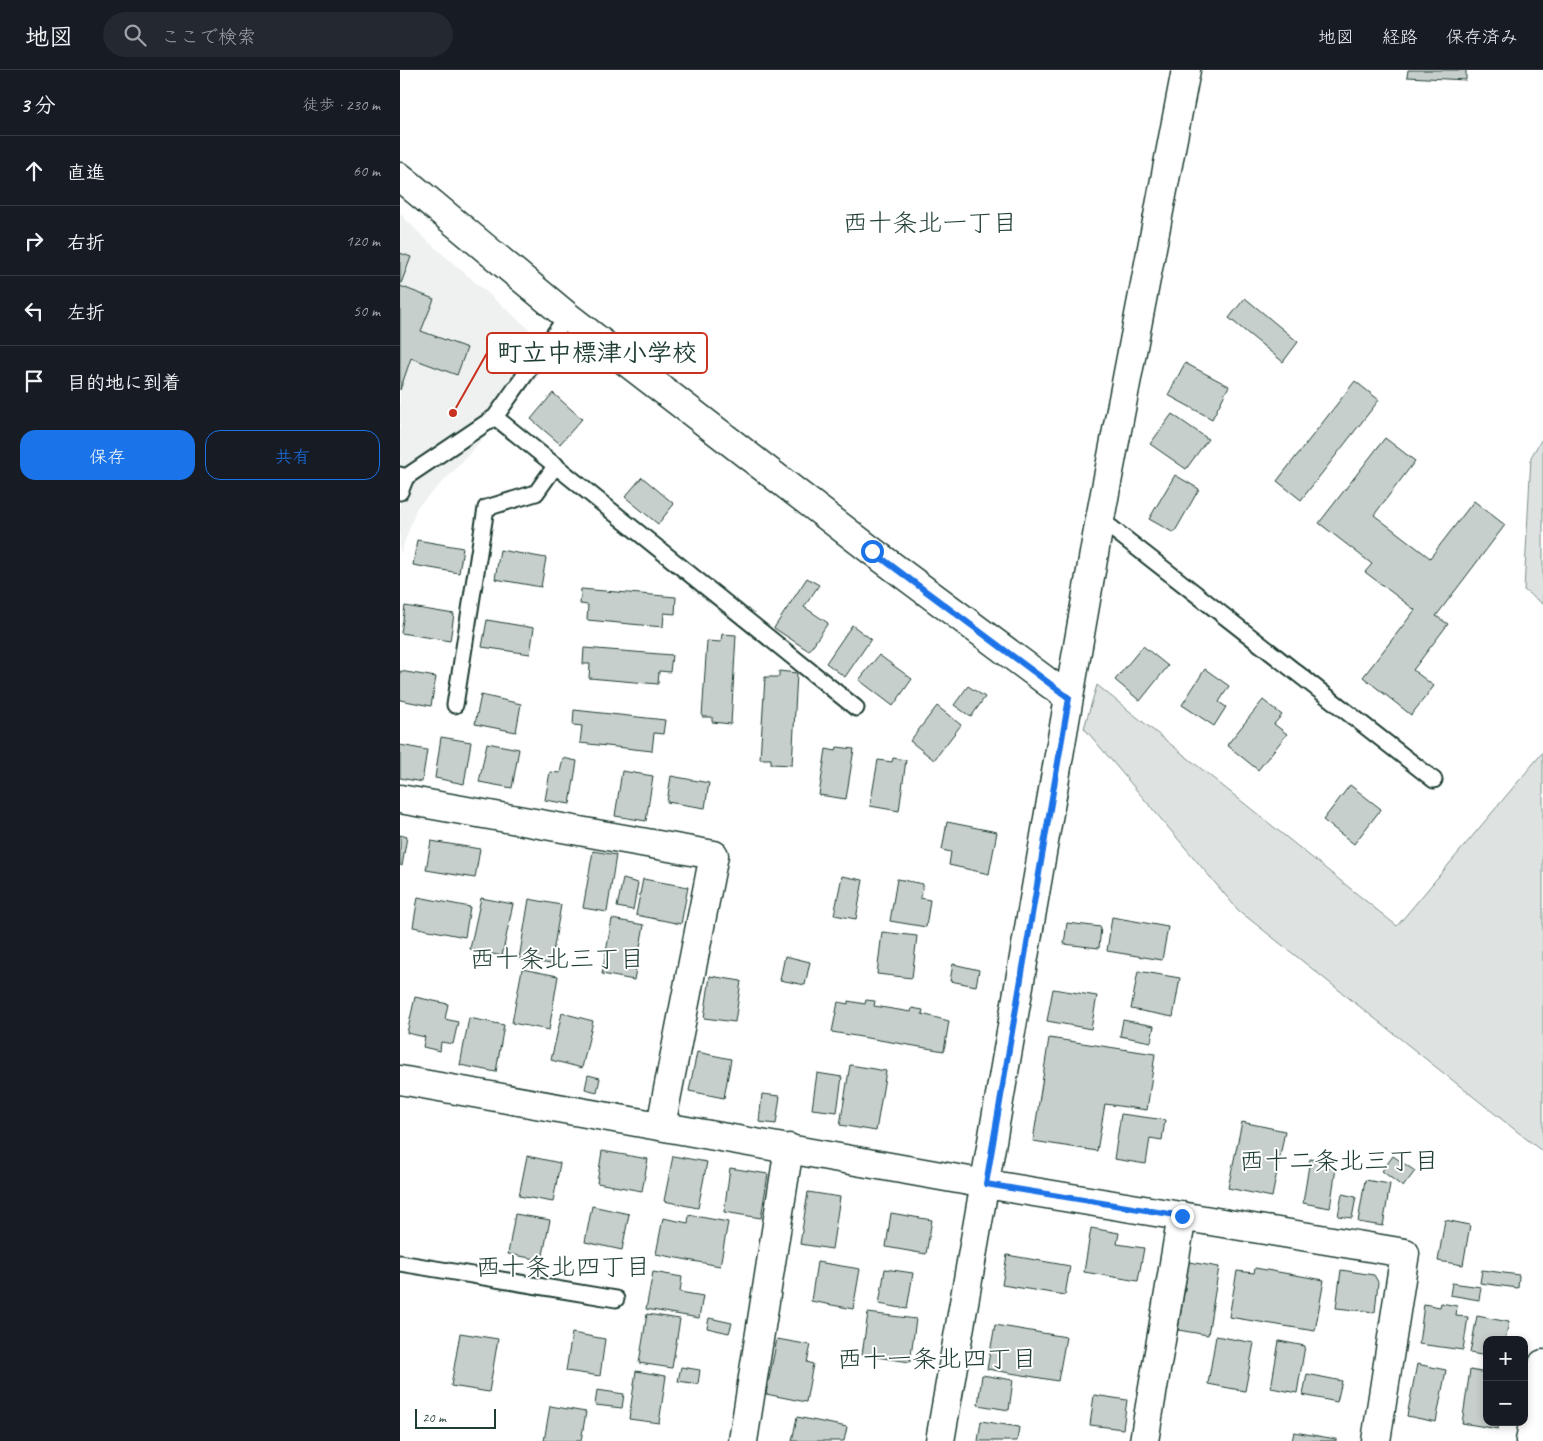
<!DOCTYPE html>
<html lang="ja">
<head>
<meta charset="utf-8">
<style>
	body { margin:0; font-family:Caveat,"Klee One",sans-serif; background:#242831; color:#f1f3f6 }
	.controls { position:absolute; right:15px; bottom:15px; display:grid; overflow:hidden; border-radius:10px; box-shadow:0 2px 8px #0003 }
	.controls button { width:45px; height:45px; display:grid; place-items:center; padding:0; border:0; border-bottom:1px solid #363941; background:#171b24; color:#f1f3f6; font:25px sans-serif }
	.scale { position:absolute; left:15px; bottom:12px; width:81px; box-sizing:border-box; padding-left:5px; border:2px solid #1f3d34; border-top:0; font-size:14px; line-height:18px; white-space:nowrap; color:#1f3d34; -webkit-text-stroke:4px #fff; paint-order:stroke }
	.stop { position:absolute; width:15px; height:15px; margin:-11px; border:4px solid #1a73e8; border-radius:50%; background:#fff }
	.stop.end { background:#1a73e8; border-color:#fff; box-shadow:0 1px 5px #0008 }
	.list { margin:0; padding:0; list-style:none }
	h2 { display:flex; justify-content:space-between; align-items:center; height:65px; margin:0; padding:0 20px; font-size:21px }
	h2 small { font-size:16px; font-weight:400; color:#9ea1a6 }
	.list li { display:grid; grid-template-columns:32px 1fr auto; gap:15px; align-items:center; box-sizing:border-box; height:70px; padding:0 20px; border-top:1px solid #363941 }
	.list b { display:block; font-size:19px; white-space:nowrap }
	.list em { font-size:16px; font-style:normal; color:#9ea1a6 }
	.actions { display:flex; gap:10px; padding:15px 20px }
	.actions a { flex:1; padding:11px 0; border:1px solid #1a73e8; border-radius:15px; text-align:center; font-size:18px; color:#1a73e8 }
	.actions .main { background:#1a73e8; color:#fff }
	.icon { flex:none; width:28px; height:28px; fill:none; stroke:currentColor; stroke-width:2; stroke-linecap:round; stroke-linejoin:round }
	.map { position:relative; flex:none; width:1143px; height:1371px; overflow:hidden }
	header { display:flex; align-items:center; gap:30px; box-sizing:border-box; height:70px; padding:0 25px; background:#171b24; border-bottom:1px solid #363941 }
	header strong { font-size:24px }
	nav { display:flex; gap:28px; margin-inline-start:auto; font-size:18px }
	.search { width:350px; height:45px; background:#242831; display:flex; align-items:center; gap:12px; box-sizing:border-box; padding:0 18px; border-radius:28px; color:#9ea1a6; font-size:19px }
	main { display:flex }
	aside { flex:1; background:#171b24 }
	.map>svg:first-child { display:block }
	.built { fill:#eef1f0 }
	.green { fill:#dee3e2; stroke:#7e908b }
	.building { fill:#c7cfcc; stroke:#1f3d34 }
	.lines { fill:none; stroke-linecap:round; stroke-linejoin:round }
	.lane-casing { stroke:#1f3d34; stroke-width:19 }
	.street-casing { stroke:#1f3d34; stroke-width:31 }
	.lane { stroke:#fff; stroke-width:15 }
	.street { stroke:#fff; stroke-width:28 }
	.route { stroke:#1a73e8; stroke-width:6 }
	.labels { text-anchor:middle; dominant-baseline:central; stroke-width:4; stroke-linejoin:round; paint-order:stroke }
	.neighbourhood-label { font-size:25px; fill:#1f3d34; stroke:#fff }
	.leader { fill:none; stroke:#c8321e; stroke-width:2 }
	.callout-dot { fill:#c8321e; stroke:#fff; stroke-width:2 }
	.callout { fill:#fff; stroke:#c8321e; stroke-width:2 }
	.callout-label { font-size:25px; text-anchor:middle; font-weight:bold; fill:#1f3d34 }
</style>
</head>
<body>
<header>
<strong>地図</strong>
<div class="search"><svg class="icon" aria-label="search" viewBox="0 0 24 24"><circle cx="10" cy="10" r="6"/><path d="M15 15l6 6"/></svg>ここで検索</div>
<nav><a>地図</a><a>経路</a><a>保存済み</a></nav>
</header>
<main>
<aside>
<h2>3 分<small>徒歩 · 230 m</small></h2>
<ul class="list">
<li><svg class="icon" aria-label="ahead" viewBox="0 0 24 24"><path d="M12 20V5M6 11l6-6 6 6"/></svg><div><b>直進</b></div><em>60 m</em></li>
<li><svg class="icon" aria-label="right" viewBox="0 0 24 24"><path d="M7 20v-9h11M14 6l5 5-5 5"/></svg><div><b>右折</b></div><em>120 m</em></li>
<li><svg class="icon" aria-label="left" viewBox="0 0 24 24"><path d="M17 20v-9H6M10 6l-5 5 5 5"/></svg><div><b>左折</b></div><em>50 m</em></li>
<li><svg class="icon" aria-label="arrive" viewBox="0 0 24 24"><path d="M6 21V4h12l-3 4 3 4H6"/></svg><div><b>目的地に到着</b></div></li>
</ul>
<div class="actions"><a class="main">保存</a><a>共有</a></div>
</aside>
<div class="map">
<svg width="1143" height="1371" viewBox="0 0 1143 1371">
	<rect width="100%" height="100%" fill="#fff"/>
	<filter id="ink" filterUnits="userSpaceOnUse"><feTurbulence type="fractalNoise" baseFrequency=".02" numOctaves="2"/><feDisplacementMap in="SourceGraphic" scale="10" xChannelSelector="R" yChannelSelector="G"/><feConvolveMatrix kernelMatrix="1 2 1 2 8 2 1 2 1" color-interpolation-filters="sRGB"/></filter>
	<g filter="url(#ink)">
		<path class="built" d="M0,143L23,167L158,284L53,402L17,437L0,485Z"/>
		<path class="green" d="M1143,367V534L1124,520L1131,387Z
			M697,615L997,856L1143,682V1082L838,840L684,658Z"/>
		<path class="building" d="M1008,0H1066V10L1007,7Z
			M0,183L11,187L0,216L34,229L21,261L67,278L57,305L11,288L0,320Z
			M845,228L898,272L883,292L829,248Z
			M785,293L829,316L812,349L768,325Z
			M955,311L979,330L901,430L877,411Z
			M153,323L182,349L160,374L131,349Z
			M772,344L808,369L786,399L750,374Z
			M985,368L1015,391L974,445L1030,488L1074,431L1105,455L1036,546L1048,554L1013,600L1034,616L1011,645L963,607L1015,540L965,502L972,494L919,453Z
			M775,405L799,419L774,463L749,449Z
			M242,407L274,434L258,454L225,427Z
			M17,470L63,478L59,503L13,495Z
			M100,480L146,488L141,517L95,509Z
			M407,508L419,515L404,537L428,553L409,581L374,558Z
			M181,519L276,527L275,544L264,543L263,557L187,550L188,535L180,534Z
			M5,536L54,544L50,571L1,563Z
			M87,550L134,558L130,584L82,577Z
			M452,555L471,569L445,607L426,593Z
			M322,564L336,565L331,654L312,652V647H302L307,571L321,572Z
			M743,576L768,596L740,631L715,610Z
			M184,578L272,585L270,602L259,601L258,614L189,608L190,594H183Z
			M479,585L512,609L493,636L459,610Z
			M805,599L829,616L819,632L826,637L814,656L782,635Z
			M0,601L36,607L31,636L0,630Z
			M379,601L397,603L392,695L371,694V689H360L365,607H379Z
			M568,616L585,627L571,647L554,635Z
			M81,625L121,634L116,662L75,654Z
			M863,630L882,645L874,654L887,664L858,700L827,675Z
			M537,636L561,655L534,690L510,671Z
			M174,640L265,650L263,664L254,663L252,681L180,673L182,656L173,655Z
			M41,667L71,672L64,714L35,708Z
			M87,673L119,679L112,718L79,712Z
			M0,675L27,680L22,712L0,708Z
			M437,677L454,679L446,729L419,725L426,679L436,681Z
			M163,688L177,691L170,734L145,730L150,702L160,703Z
			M493,688L506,690L499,741L470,736L478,690L492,692Z
			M222,701L253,706L246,751L215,746Z
			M271,706L309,713L305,738L267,732Z
			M950,715L981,739L954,774L923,750Z
			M547,752L597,762L589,804L549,795L551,782L542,780Z
			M0,765L7,767L2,796L0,795Z
			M31,771L80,779L75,808L26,800Z
			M193,781L216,785L207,842L183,838Z
			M442,806L463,810L456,849L434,845Z
			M223,809L238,813L233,840L217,837Z
			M243,809L288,817L281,854L236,845Z
			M497,809L523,814L520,828L530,830L526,857L490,851Z
			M18,827L70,837L65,867L13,857Z
			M81,828L113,834L102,886L70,879Z
			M129,829L161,835L151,894L119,889Z
			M712,847L768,857L762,890L707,881Z
			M212,849L244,855L234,910L202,904Z
			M667,853L701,857L699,878L664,874Z
			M482,862L517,866L512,908L477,904Z
			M385,886L410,892L405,915L380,910Z
			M553,894L579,900L576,916L550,911Z
			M122,899L158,906L149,960L112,953Z
			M738,901L780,908L773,947L731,939Z
			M310,906L341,911L335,952L304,948Z
			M653,919L697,926L691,959L647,951Z
			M15,927L48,934L45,949L58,952L53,974L41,972L40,981L23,977L25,967L7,963Z
			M466,930L475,931L474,936L511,942L512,938L523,940L522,944L549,951L544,981L432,962L438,932L448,934V931L465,934Z
			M162,943L193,951L182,998L151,990Z
			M69,948L104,955L96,1002L60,995Z
			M723,950L754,956L751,972L720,966Z
			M649,968L755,984L747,1040L705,1034L697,1081L633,1071Z
			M297,982L331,989L324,1028L289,1021Z
			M450,995L486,1001L476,1061L440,1055Z
			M417,1003L442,1007L437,1042L412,1039Z
			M188,1005L200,1008L197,1022L185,1019Z
			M362,1024L380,1026L376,1054L359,1052Z
			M721,1044L765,1050L762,1070L750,1068L746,1094L714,1089Z
			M842,1052L885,1061L872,1127L828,1118Z
			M202,1081L248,1089L242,1121L197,1113Z
			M127,1086L160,1093L153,1132L119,1126Z
			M273,1086L307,1092L298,1138L264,1131Z
			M993,1086L1015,1101L1003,1117L982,1101Z
			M910,1089L924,1091L923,1096L936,1098L930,1138L903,1133Z
			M330,1098L368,1104L361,1148L324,1142Z
			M965,1110L990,1114L983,1156L958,1152Z
			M408,1122L440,1127L432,1179L400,1174Z
			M942,1124L956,1127L952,1148L938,1146Z
			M192,1136L229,1144L222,1180L185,1172Z
			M491,1143L532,1150L526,1184L486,1177Z
			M115,1144L150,1150L142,1190L108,1184Z
			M289,1145L328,1152L320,1196L256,1184L263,1148L288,1153Z
			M1045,1150L1070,1155L1063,1195L1038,1191Z
			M691,1158L719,1163L717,1174L744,1178L738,1211L684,1202Z
			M607,1185L670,1196L665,1225L602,1215Z
			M417,1192L460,1199L453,1239L411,1231Z
			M789,1192L819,1197L808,1265L778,1260Z
			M855,1198L924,1210L915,1261L829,1247L837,1201L854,1203Z
			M485,1199L513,1203L507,1239L479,1234Z
			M941,1200L974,1205L978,1212L975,1242L936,1238Z
			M1082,1200L1119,1205L1118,1218L1080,1213Z
			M253,1202L282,1207L280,1222L303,1226L299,1248L246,1239Z
			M1052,1213L1081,1217L1079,1230L1050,1225Z
			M1041,1233L1057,1236L1056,1246L1068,1247L1063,1280L1019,1274L1024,1234L1040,1237Z
			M468,1243L516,1249L510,1292L462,1285Z
			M247,1244L280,1249L272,1298L239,1293Z
			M1077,1246L1109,1252L1105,1270H1087V1286L1070,1283Z
			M309,1248L332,1253L329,1263L307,1258Z
			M595,1255L666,1267L658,1311L587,1299Z
			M60,1263L98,1269L89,1322L51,1316Z
			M172,1263L205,1269L200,1306L166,1301Z
			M816,1266L854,1273L845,1321L808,1314Z
			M377,1269L411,1275L407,1292L413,1294L406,1332L366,1324Z
			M879,1271L905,1276L897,1323L871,1318Z
			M1017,1294L1046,1300L1036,1352L1007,1346Z
			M281,1297L300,1300L298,1314L278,1311Z
			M1070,1300L1087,1303V1352H1099L1098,1359L1062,1353Z
			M236,1301L266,1306L259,1353L229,1349Z
			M907,1304L942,1311L937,1332L903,1325Z
			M582,1305L613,1310L609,1340L578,1335Z
			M197,1320L224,1324L222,1338L195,1335Z
			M694,1325L727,1330L723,1359L690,1355Z
			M150,1336L186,1342L181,1371H144Z
			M397,1347L447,1357L444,1371H392Z
			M581,1351L619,1357L617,1371H578Z
			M894,1362L936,1369V1371H892Z"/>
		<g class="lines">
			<g class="lane-casing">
				<path id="lane" d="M95,347L456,638
					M0,405L6,407L0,422
					M6,407L95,347L167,246
					M700,449L1034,710
					M55,635L86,438L136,423L156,395
					M0,1193L216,1229"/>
			</g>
			<g class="street-casing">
				<path id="street" d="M0,107L167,246L472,481L669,628
					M0,729L314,785L261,1055
					M0,1010L586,1114L1005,1183L976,1371
					M343,1371L389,1078
					M540,1371L700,449L786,0
					M744,1371L782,1146
					M1130,1371L1143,1294"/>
			</g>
			<use href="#lane" class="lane"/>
			<use href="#street" class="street"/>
		</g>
	</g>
	<g class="lines" filter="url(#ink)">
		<path class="route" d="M472,481L669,628L586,1114L782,1146"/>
	</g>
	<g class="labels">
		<g class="neighbourhood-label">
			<text x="530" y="153">西十条北一丁目</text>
			<text x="157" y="889">西十条北三丁目</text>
			<text x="939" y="1091">西十二条北三丁目</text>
			<text x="163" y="1197">西十条北四丁目</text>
			<text x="537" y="1289">西十一条北四丁目</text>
		</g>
	</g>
	<path class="leader" d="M53 343L87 283"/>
	<circle class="callout-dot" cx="53" cy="343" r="5"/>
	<rect class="callout" x="87" y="263" width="220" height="40" rx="5"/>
	<g class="callout-label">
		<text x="197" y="291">町立中標津小学校</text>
	</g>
</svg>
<div class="controls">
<button>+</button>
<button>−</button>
</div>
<div class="scale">20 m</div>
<div class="stop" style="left:472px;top:481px"></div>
<div class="stop end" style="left:782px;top:1146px"></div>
</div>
</main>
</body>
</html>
